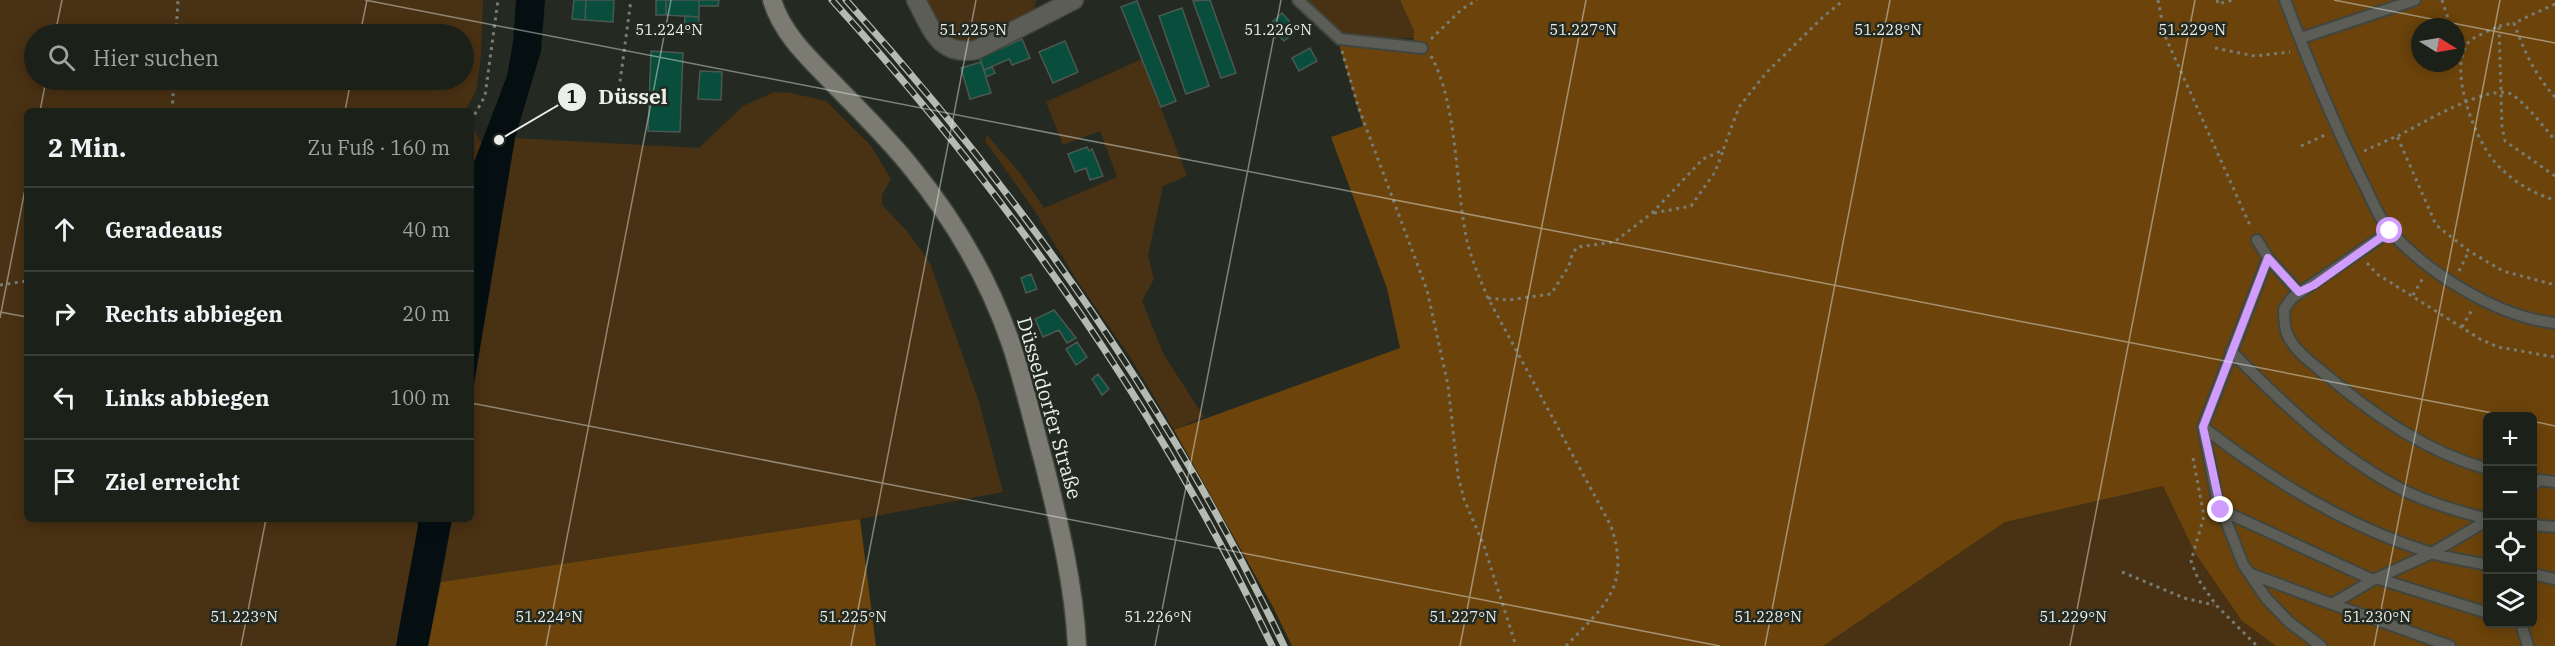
<!DOCTYPE html>
<html lang="de">
<head>
<meta charset="utf-8">
<style>
	body { margin:0; font-family:"IBM Plex Serif",serif; background:#282d26; color:#f1f3f6 }
	.controls { position:absolute; right:18px; bottom:18px; display:grid; overflow:hidden; border-radius:9px; box-shadow:0 3px 15px #0003 }
	.controls button { width:54px; height:54px; display:grid; place-items:center; padding:0; border:0; border-bottom:2px solid #393e38; background:#1b2019; color:#f1f3f6; font:30px sans-serif }
	.compass { position:absolute; left:2411px; top:18px; width:54px; height:54px; border-radius:50%; background:#1b2019; box-shadow:0 3px 15px #0003; rotate:101deg }
	.stop { position:absolute; width:18px; height:18px; margin:-14px; border:4px solid #d09dff; border-radius:50%; background:#fff }
	.stop.end { background:#d09dff; border-color:#fff; box-shadow:0 2px 6px #0008 }
	.list { margin:0; padding:0; list-style:none }
	h2 { display:flex; justify-content:space-between; align-items:center; height:78px; margin:0; padding:0 24px; font-size:26px }
	h2 small { font-size:20px; font-weight:400; color:#a0a3a2 }
	.list li { display:grid; grid-template-columns:39px 1fr auto; gap:18px; align-items:center; box-sizing:border-box; height:84px; padding:0 24px; border-top:2px solid #393e38 }
	.list b { display:block; font-size:22px; white-space:nowrap }
	.list em { font-size:20px; font-style:normal; color:#a0a3a2 }
	.icon { flex:none; width:33px; height:33px; fill:none; stroke:currentColor; stroke-width:2; stroke-linecap:round; stroke-linejoin:round }
	.map { position:relative; flex:none; width:2555px; height:646px; overflow:hidden }
	.search { position:absolute; background:#1b2019; box-shadow:0 3px 15px #0003; left:24px; top:24px; width:450px; height:66px; display:flex; align-items:center; gap:15px; box-sizing:border-box; padding:0 21px; border-radius:33px; color:#a0a3a2; font-size:22px }
	.panel { position:absolute; background:#1b2019; box-shadow:0 3px 15px #0003; left:24px; top:108px; width:450px; height:414px; border-radius:9px }
	.map>svg:first-child { display:block }
	.green { fill:#493113; fill-rule:evenodd }
	.forest { fill:#6c440b; fill-rule:evenodd }
	.water { fill:#050f11 }
	.building { fill:#094d3c; stroke:#4a5852; stroke-width:1.5 }
	.lines { fill:none; stroke-linecap:round; stroke-linejoin:round }
	.lane-casing { stroke:#40463d; stroke-width:14 }
	.street-casing { stroke:#40463d; stroke-width:21 }
	.secondary-casing { stroke:#40463d; stroke-width:21 }
	.path { stroke:#777c74; stroke-width:3; stroke-dasharray:3 4.5; stroke-linecap:butt }
	.lane { stroke:#5d5d58; stroke-width:10 }
	.street { stroke:#5d5d58; stroke-width:18 }
	.secondary { stroke:#7b7b72; stroke-width:18 }
	.rail-casing { stroke:#b5bab3; stroke-width:7 }
	.rail { stroke:#242a21; stroke-width:4.5; stroke-dasharray:14; stroke-linecap:butt }
	.route { stroke:#d09dff; stroke-width:8 }
	.ticks { fill:none; stroke:#ebefe9; stroke-width:1.5; stroke-opacity:0.45 }
	.labels { text-anchor:middle; dominant-baseline:central; stroke-width:5; stroke-linejoin:round; paint-order:stroke }
	.street-label { font-size:20px; fill:#ebefe9; stroke:#242a21 }
	.ticks-label { font-size:15px; text-anchor:middle; fill:#ebefe9; stroke:#242a21; stroke-width:5; stroke-linejoin:round; paint-order:stroke }
	.leader { fill:none; stroke:#ebefe9; stroke-width:2 }
	.callout-dot { fill:#ebefe9; stroke:#242a21; stroke-width:2 }
	.mark-label { font-size:18px; text-anchor:middle; font-weight:bold; fill:#111 }
	.callout-label { font-size:21px; text-anchor:middle; font-weight:bold; fill:#ebefe9; stroke:#242a21; stroke-width:5; stroke-linejoin:round; paint-order:stroke }
</style>
</head>
<body>
<div class="map">
<svg width="2555" height="646" viewBox="0 0 2555 646">
	<rect width="100%" height="100%" fill="#242a21"/>
	<path class="green" d="M0,0H483L481,57L476,91L465,111H27V519H417L418,526L396,646H0ZM34,34H464V80H34Z
		M922,0H1037L1031,15L968,44L948,38Z
		M1300,0H1400L1414,31V38H1340Z
		M1142,59L1187,176L1163,186L1148,256L1154,279L1142,301L1164,355L1204,417L1174,430L1127,352L1078,282L1034,210L985,141L987,135L1020,173L1044,208L1117,177L1100,131L1063,145L1046,102Z
		M774,92L791,93L826,101L871,146L891,179L882,195V205L907,231L930,263L979,402L1003,492L860,519L441,582L452,519H471V402L515,138L699,148L743,106Z
		M471,125L482,144L471,170Z
		M2163,486L2195,553L2242,621L2276,646H1823L2005,522Z"/>
	<path class="forest" d="M1400,0H2555V646H2276L2242,621L2195,553L2163,486L2005,522L1823,646H1292L1273,607L1174,430L1400,348L1387,288L1331,137L1363,126L1338,41L1413,43L1414,31ZM2420,27H2456V63H2420ZM2488,416H2532V624H2488Z
		M860,519L876,646H428L441,582Z"/>
	<path class="water" d="M516,0H545L541,51L515,138L471,402V170L507,76L513,42Z
		M417,519H452L428,646H396L418,526Z"/>
	<path class="building" d="M574,0H586L585,20L572,19Z
		M586,0H614L613,22L585,20Z
		M656,0H666V15H656Z
		M666,0H699V17L666,15Z
		M699,0H719L718,6H699Z
		M1210,0L1236,73L1221,78L1193,1Z
		M1137,1L1176,101L1161,107L1121,7Z
		M1182,8L1209,86L1186,94L1159,16Z
		M1282,13L1297,30L1284,41L1278,35L1275,38L1271,33L1274,30L1269,25Z
		M685,16L699,17L698,32H684Z
		M1022,39L1030,58L1012,65L1009,59L984,70L980,58Z
		M1065,41L1078,72L1053,83L1039,52Z
		M1310,48L1317,61L1299,71L1292,58Z
		M651,51L683,53L680,132L648,131Z
		M981,62L991,93L970,99L961,68Z
		M992,67L995,73L986,77L984,70Z
		M700,71L722,72L721,100L698,99Z
		M1087,147L1089,151L1092,149L1103,176L1090,180L1086,168L1075,172L1068,154Z
		M1031,274L1037,289L1026,293L1021,278Z
		M1054,310L1076,338L1067,343L1059,330L1043,337L1035,319Z
		M1077,342L1087,357L1076,365L1066,349Z
		M1098,374L1109,389L1102,395L1092,379Z"/>
	<g class="lines">
		<g class="lane-casing">
			<path id="lane" d="M1298,0L1340,39L1422,48
				M2285,0C2308,61 2333,122 2362,180C2371,197 2378,218 2391,232C2429,274 2498,317 2555,323
				M2301,38L2415,0
				M2390,231L2292,298L2284,309C2284,318 2284,328 2288,336C2296,353 2316,366 2330,378C2378,418 2427,452 2488,469
				M2257,240L2268,258
				M2299,292L2268,258L2203,427L2217,498L2243,564L2266,598L2289,622L2321,646
				M2231,351C2282,403 2339,458 2405,491C2430,503 2460,512 2488,519
				M2203,427C2270,479 2347,527 2429,552C2448,558 2468,561 2488,565
				M2532,486L2540,480L2555,482
				M2221,510L2373,580
				M2532,525L2555,527
				M2251,574L2332,604L2373,580L2432,553L2488,520
				M2532,574L2555,579
				M2379,579L2488,613
				M2332,604L2450,646
				M2521,624L2528,646"/>
		</g>
		<g class="street-casing">
			<path id="street" d="M916,0C932,29 938,56 976,50L1074,0"/>
		</g>
		<g class="secondary-casing">
			<path id="secondary" d="M772,0C782,34 810,59 833,83C860,111 887,137 911,167C954,220 989,279 1011,344C1024,383 1033,423 1044,463C1059,523 1074,584 1077,646"/>
		</g>
		<path class="path" d="M2158,0L2165,36L2249,223V228
			M2217,0L2218,4L2233,0
			M2442,0L2451,27
			M2555,4L2514,23C2524,51 2535,75 2555,97
			M2499,26L2514,23
			M176,34L178,0
			M1431,39L1462,9L1477,0
			M2456,42L2461,57
			M2215,48L2255,56L2290,52
			M1342,51L1358,106L1427,290L1448,385L1458,476L1464,499L1484,546L1516,646
			M1431,56C1458,105 1455,185 1467,241C1472,261 1480,279 1488,298L1611,526C1631,587 1605,605 1566,646
			M619,89L631,0
			M172,111L174,80
			M471,121L485,96L498,0
			M2398,136C2419,125 2492,81 2513,95C2529,107 2542,125 2555,140
			M2301,146L2325,135
			M2364,151L2397,136L2436,225L2469,251L2503,271L2555,285
			M2555,176L2505,141L2502,127L2499,26C2490,31 2473,36 2467,44C2449,71 2474,137 2494,161C2509,179 2533,194 2555,200
			M1654,213L1691,206L1715,172L1723,151
			M2367,263L2377,274L2480,339L2498,347L2555,357
			M2459,271L2469,251
			M0,285L27,281
			M2413,295L2423,278
			M1488,298L1508,300L1551,294L1569,266L1572,255L1577,247L1614,242L1652,213L1703,159L1723,150L1739,107L1766,73L1824,16L1844,0
			M2462,327L2473,308
			M2193,458L2204,516L2191,561L2198,579L2216,605L2257,646
			M2122,572L2184,598L2214,605"/>
		<use href="#lane" class="lane"/>
		<use href="#street" class="street"/>
		<use href="#secondary" class="secondary"/>
		<g class="rail-casing">
			<path id="rail" d="M832,0C1008,194 1159,409 1272,646
				M846,0C1021,194 1172,410 1284,646"/>
		</g>
		<use href="#rail" class="rail"/>
	</g>
	<g class="lines">
		<path class="route" d="M2221,510L2203,427L2268,258L2299,292L2314,285L2390,231"/>
	</g>
	<path class="ticks" d="M365,0L2508,416M2334,0L2555,43M55,34L62,0M360,34L367,0M40,111L46,80M345,111L351,80M0,312L27,317M0,318L27,179M471,403L1720,646M2532,421L2555,426M241,646L266,519M546,646L671,0M851,646L976,0M1155,646L1281,0M1460,646L1586,0M1765,646L1890,0M2070,646L2195,0M2374,646L2500,0"/>
	<g class="labels">
		<g class="street-label">
			<text transform="translate(1050 408) rotate(74)">Düsseldorfer Straße</text>
		</g>
	</g>
	<g class="ticks-label">
		<text x="669" y="35">51.224°N</text>
		<text x="1278" y="35">51.226°N</text>
		<text x="1888" y="35">51.228°N</text>
		<text x="2192" y="35">51.229°N</text>
		<text x="973" y="35">51.225°N</text>
		<text x="1583" y="35">51.227°N</text>
		<text x="244" y="622">51.223°N</text>
		<text x="549" y="622">51.224°N</text>
		<text x="853" y="622">51.225°N</text>
		<text x="1158" y="622">51.226°N</text>
		<text x="1463" y="622">51.227°N</text>
		<text x="1768" y="622">51.228°N</text>
		<text x="2073" y="622">51.229°N</text>
		<text x="2377" y="622">51.230°N</text>
	</g>
	<path class="leader" d="M499 140L572 97"/>
	<g class="callout-dot">
		<circle cx="499" cy="140" r="6"/>
		<circle cx="572" cy="97" r="15"/>
	</g>
	<g class="mark-label">
		<text x="572" y="103">1</text>
	</g>
	<g class="callout-label">
		<text x="633" y="104">Düssel</text>
	</g>
</svg>
<div class="controls">
<button>+</button>
<button>−</button>
<button><svg class="icon" aria-label="locate" viewBox="0 0 24 24"><circle cx="12" cy="12" r="6"/><path d="M12 2v4M12 18v4M2 12h4M18 12h4"/></svg></button>
<button><svg class="icon" aria-label="layers" viewBox="0 0 24 24"><path d="M12 4l9 5-9 5-9-5zM3 14l9 5 9-5"/></svg></button>
</div>
<svg class="compass" viewBox="-18 -18 36 36"><path d="M0-13l5 13h-10z" fill="#e53935"/><path d="M0 13l5-13h-10z" fill="#a0a3a2"/></svg>
<div class="stop" style="left:2390px;top:231px"></div>
<div class="stop end" style="left:2221px;top:510px"></div>
<div class="search"><svg class="icon" aria-label="search" viewBox="0 0 24 24"><circle cx="10" cy="10" r="6"/><path d="M15 15l6 6"/></svg>Hier suchen</div>
<section class="panel">
<h2>2 Min.<small>Zu Fuß · 160 m</small></h2>
<ul class="list">
<li><svg class="icon" aria-label="ahead" viewBox="0 0 24 24"><path d="M12 20V5M6 11l6-6 6 6"/></svg><div><b>Geradeaus</b></div><em>40 m</em></li>
<li><svg class="icon" aria-label="right" viewBox="0 0 24 24"><path d="M7 20v-9h11M14 6l5 5-5 5"/></svg><div><b>Rechts abbiegen</b></div><em>20 m</em></li>
<li><svg class="icon" aria-label="left" viewBox="0 0 24 24"><path d="M17 20v-9H6M10 6l-5 5 5 5"/></svg><div><b>Links abbiegen</b></div><em>100 m</em></li>
<li><svg class="icon" aria-label="arrive" viewBox="0 0 24 24"><path d="M6 21V4h12l-3 4 3 4H6"/></svg><div><b>Ziel erreicht</b></div></li>
</ul>
</section>
</div>
</body>
</html>
